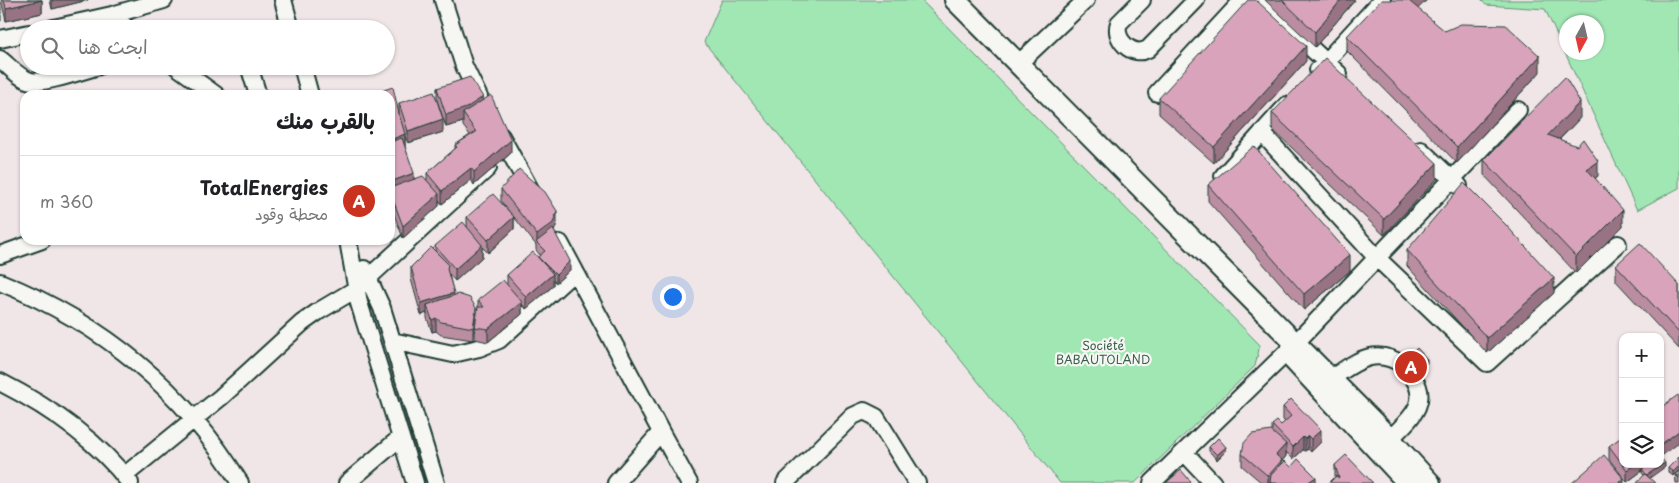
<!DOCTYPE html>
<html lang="ar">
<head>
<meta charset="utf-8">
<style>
	body { margin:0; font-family:"Playpen Sans","Playpen Sans Arabic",sans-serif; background:#f6f6f6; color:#202124; direction:rtl }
	.controls { position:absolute; right:15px; bottom:15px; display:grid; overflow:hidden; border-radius:10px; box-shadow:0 1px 4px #0004 }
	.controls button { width:45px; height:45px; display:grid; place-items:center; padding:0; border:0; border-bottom:1px solid #e0e0e0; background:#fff; color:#202124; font:25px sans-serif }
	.compass { position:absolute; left:1559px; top:15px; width:45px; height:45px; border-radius:50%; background:#fff; box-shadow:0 1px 4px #0004; rotate:188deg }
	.you { position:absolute; left:672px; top:296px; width:18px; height:18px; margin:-12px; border:4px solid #fff; border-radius:50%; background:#1a73e8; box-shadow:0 0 0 8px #1a73e833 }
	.badge { display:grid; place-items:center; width:32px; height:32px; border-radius:50%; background:#c8321e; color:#fff; font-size:16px; font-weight:700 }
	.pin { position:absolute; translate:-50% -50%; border:2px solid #fff; box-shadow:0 1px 5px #0006 }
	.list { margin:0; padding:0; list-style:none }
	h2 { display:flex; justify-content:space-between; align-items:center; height:65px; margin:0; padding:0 20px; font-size:21px }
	h2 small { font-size:16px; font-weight:400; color:#757577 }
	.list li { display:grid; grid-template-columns:32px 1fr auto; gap:15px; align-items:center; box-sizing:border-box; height:90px; padding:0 20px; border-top:1px solid #e0e0e0 }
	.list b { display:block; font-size:19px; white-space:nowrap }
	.list p { margin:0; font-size:16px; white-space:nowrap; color:#757577 }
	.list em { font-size:16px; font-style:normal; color:#757577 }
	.icon { flex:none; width:28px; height:28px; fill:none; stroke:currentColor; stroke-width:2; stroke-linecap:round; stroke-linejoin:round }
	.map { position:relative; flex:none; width:1679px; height:483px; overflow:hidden; direction:ltr }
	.search { position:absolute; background:#fff; box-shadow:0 1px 4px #0004; left:20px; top:20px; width:375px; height:55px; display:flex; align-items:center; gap:12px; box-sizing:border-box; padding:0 18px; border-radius:28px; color:#757577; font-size:19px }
	.panel { position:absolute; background:#fff; box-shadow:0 1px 4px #0004; left:20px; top:90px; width:375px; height:155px; border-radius:15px; direction:rtl }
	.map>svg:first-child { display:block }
	.green { fill:#a1e7b4; stroke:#609274; fill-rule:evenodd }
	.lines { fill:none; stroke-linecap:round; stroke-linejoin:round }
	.minor-casing { stroke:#1f3d34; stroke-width:20 }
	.major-casing { stroke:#1f3d34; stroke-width:24 }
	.minor { stroke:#f6f6f2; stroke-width:16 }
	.major { stroke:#f6f6f2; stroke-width:20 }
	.wall { fill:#bb8da1; stroke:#1f3d34; fill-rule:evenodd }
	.shaded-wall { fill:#987383; stroke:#1f3d34 }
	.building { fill:#d9a4bb; stroke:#1f3d34 }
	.labels { text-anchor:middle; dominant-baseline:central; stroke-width:4.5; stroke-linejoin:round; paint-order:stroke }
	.park-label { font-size:12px; fill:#395f4e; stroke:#f6f6f2 }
</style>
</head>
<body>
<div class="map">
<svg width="1679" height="483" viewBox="0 0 1679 483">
	<rect width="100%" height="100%" fill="#f0e6e7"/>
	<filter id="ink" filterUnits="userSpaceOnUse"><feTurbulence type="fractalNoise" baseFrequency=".02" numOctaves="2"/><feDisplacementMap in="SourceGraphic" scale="10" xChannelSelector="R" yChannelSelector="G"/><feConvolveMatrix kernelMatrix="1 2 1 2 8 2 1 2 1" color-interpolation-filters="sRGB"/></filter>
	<g filter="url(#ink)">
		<path class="green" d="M722,0H921L1260,345L1255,366L1135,483H1060L704,42Z
			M1481,0H1679V188L1637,210L1545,9L1486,5ZM1566,22H1596V52H1566Z"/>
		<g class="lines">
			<g class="minor-casing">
				<path id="minor" d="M283,0L291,29
					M443,0L464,66L479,97
					M1142,0L1119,23C1113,39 1132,58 1148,49L1196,0
					M1259,0L1339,74
					M112,15L128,29
					M49,29L112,15L164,0
					M0,39L29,33
					M0,59C9,66 20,79 31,81C45,84 84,70 99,66
					M1018,64L1086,0
					M176,66L216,95
					M249,66L258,95
					M302,66L310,95
					M1318,70L1382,0
					M1157,93L1243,0
					M1262,133L1377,258L1487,363L1618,244
					M501,136L530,189
					M1421,150L1459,186
					M1223,176L1287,105
					M348,240L359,303L415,483
					M560,243L661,432L616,483
					M0,255L42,240
					M364,269L382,308L436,483
					M0,282C102,323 183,389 240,483
					M392,341L453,354L479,348L499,340L575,271
					M1330,379C1355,363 1374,345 1403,365
					M0,382C49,407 96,439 130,483
					M661,432L689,483
					M1390,439C1408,420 1432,403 1412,376
					M1184,452L1213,483
					M124,476L221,397L302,323L319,311L356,289L488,168
					M347,483L401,437
					M785,483L853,416L864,411L876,417L917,483
					M1152,483L1286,353L1518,110"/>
			</g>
			<g class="major-casing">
				<path id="major" d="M955,0L1295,343L1390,439L1430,483
					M1288,354L1408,483"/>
			</g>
			<use href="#minor" class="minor"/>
			<use href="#major" class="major"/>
		</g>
		<path class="wall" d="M1,0H42V13L6,21Z
			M50,0H88L52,9Z
			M1265,0H1355L1315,47Z
			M0,3L1,9V21H0Z
			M1445,31L1540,72L1457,163L1347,51V36Z
			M1306,61L1214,163L1159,114V98Z
			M437,88L483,100L511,153L474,185L471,180L442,204L439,200V206L403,238L390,204V95L399,114V103L443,132L408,143L405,136V146L414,179L427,180V173L455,149V145L470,135L463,126V122L446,127L437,100Z
			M1272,113L1437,179L1384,235L1272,129Z
			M1580,118L1560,139L1598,176L1595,179L1623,226L1576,273L1484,175V160Z
			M1208,185L1350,271L1304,310L1208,201Z
			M501,189L557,223L554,231L570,270L556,283L553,280V286L526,309L522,304V314L488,342L475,339V327L473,340L441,335L436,331L432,332L427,318V313L421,315L411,279V267L435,252V246L467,227V217L511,214L501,201ZM514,217L536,245V250L540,255L538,258L507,275V284L478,300V307L475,327L454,296L449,274L455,281L482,257V247L488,253L514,229Z
			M1407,250L1554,293L1487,353L1407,266Z
			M1616,265L1679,285V349L1616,281Z
			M1427,363L1408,380L1398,369V365Z
			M1283,407L1321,442L1311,452L1308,449L1305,451L1303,450L1293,459L1286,452V456L1282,461V464L1291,467L1316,483H1262L1242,466V454L1272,432V425H1281L1285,422L1283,420Z
			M1609,446L1661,457L1665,467L1644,475L1642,473V471L1627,482L1609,459Z
			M1209,447L1226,451L1217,460L1209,451Z
			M1679,457L1673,476L1668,472V468Z
			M1335,465L1373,483L1335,477Z
			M1679,471V483H1676L1675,474Z"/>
		<path class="shaded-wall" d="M42,0V13L6,21V8Z
			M52,0H88L52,9Z
			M1341,0H1355L1315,47V32Z
			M1410,0H1427L1409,17V1Z
			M1306,46V61L1214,163V147Z
			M1540,56V72L1457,163V147Z
			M483,97V110L463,113V122L446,127V115Z
			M1580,102V118L1548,151V135Z
			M443,119V132L408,143V131Z
			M405,134V146L390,152V140Z
			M511,140V153L474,185V172Z
			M1598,161V176L1587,185V169Z
			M1437,163V179L1384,235V219Z
			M471,168V180L442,204V191Z
			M414,173V186L390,192V182Z
			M439,194V206L403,238V226Z
			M1623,210V226L1576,273V257Z
			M557,211V223L553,235L537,243V235Z
			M514,217V229L488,253V240Z
			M482,245V257L455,281V269Z
			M1350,255V271L1304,310V294Z
			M570,261V270L556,283V275Z
			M553,274V286L526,309V297Z
			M1554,278V293L1487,353V338Z
			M454,293V305H427V313L421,315V303Z
			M522,302V314L488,342V329Z
			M476,308V320L473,340V328Z
			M436,318V331L432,332V320Z
			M1427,359V363L1408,380V376Z
			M1321,430V442L1311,452V439Z
			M1679,431V443L1660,457V445Z
			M1308,436V449L1305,451V439Z
			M1303,437V450L1293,459V447Z
			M1286,444V456L1282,461V473L1270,482V483H1268V476L1276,455Z
			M1226,447V451L1217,460V455Z
			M1665,463V467L1647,480V475Z
			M1635,464H1651L1642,469V471L1627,482V470Z
			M1679,466V470L1673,476V472Z
			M1316,477V483H1307Z
			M1624,479V483H1619Z"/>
		<path class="building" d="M4,0H42L6,8Z
			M1248,0H1256L1306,46L1214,147L1159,98Z
			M1282,0H1341L1315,32Z
			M1381,0H1410L1409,1L1445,31L1461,24L1506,25L1540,56L1457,147L1347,36Z
			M1325,58L1437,163L1384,219L1272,113Z
			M470,77L483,97L466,108L446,115L437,88Z
			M1565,77L1580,102L1548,135L1577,146L1583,139L1598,161L1587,169L1623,210L1576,257L1484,160Z
			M393,87L399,114L405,134L390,140V95H368Z
			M434,92L443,119L408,131L399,103Z
			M491,95L511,140L474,172L471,168L442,191L427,173L457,147L455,145L476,132L463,113Z
			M402,138L414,173L390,182V142Z
			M1254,146L1350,255L1304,294L1208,185Z
			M519,169L545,192L557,211L553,223L537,235L501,189Z
			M423,176L439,194L403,226L390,192V188Z
			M1464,183L1505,224L1554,278L1487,338L1407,250Z
			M493,194L514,217L488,240L467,217Z
			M463,222L482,245L455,269L435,246Z
			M553,229L570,261L556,275L538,257L545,251L536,242Z
			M1640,243L1679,285V333L1616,265Z
			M431,247L448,264L447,269L454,293L421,303L411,267Z
			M533,252L553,274L526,297L507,275Z
			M503,280L522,302L488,329L475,327L478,307H484L478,300Z
			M458,294L470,298L476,308L473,328L441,322L436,318L432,320L427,305Z
			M1417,348L1427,359L1408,376L1398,365Z
			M1678,395L1679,397V431L1660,445V408Z
			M1291,399L1321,430L1311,439L1308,436L1305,439L1303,437L1293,447L1272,425L1277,421L1281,425L1291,416L1283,407Z
			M1271,431L1286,444L1276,455L1282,460L1268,476L1242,454L1244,443L1252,434Z
			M1623,436V464H1635L1627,470L1609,446Z
			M1218,438L1226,447L1217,455L1209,447Z
			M1346,455L1373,483H1329L1336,476L1339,478L1335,465Z
			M1604,455L1624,479L1619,483H1572Z
			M1660,457L1665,463L1647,475L1642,469L1649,464H1660Z
			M1679,457V466L1673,472L1668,468Z
			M1298,459L1316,477L1307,483H1271L1270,482L1271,475L1285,461L1291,467Z
			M1181,470L1191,482L1190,483H1167V482Z
			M1679,471V478L1675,474Z
			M1645,474L1655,483H1637Z"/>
	</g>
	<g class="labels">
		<g class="park-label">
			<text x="1103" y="345">Société<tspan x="1103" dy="14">BABAUTOLAND</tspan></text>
		</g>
	</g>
</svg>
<div class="controls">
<button>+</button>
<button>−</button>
<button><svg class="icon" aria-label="layers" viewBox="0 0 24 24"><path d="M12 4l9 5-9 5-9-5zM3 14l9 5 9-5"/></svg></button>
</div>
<svg class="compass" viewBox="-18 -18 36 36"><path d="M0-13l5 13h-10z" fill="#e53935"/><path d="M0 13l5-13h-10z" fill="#757577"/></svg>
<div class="you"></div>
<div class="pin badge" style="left:1411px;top:367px">A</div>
<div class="search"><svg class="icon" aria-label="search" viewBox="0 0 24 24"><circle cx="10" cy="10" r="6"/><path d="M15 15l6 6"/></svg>ابحث هنا</div>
<section class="panel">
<h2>بالقرب منك<small></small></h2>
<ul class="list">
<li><span class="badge">A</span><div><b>TotalEnergies</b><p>محطة وقود</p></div><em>360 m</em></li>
</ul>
</section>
</div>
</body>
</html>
